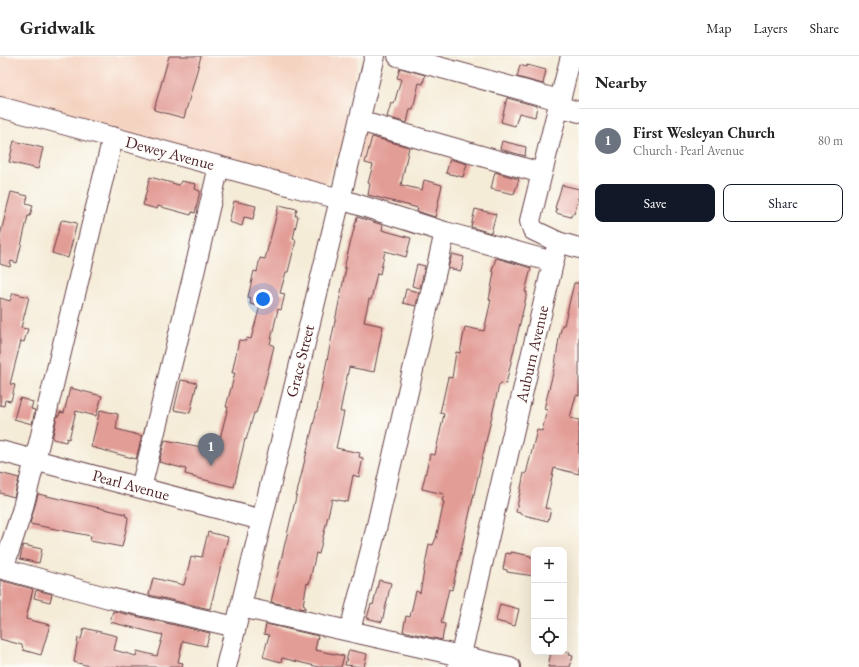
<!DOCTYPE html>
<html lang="en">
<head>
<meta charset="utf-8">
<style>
	body { margin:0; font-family:"EB Garamond",serif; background:#f6f6f6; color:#222 }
	.controls { position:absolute; right:12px; bottom:12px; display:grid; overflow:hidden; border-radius:8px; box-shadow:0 4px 16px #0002 }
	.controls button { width:36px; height:36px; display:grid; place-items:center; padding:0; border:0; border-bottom:1px solid #e0e0e0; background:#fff; color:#222; font:20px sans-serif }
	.you { position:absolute; left:263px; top:243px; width:14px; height:14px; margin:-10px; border:3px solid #fff; border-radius:50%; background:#1a73e8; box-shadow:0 0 0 6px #1a73e833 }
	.badge { display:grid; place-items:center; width:26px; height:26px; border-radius:50%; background:#111827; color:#fff; font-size:13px; font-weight:700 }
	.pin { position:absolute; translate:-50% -33px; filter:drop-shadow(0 1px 2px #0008) }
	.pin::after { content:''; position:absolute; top:21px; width:14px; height:12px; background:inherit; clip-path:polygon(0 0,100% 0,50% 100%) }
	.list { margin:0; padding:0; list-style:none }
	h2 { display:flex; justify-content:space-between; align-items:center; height:52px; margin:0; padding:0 16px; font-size:17px }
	h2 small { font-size:13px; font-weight:400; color:#767676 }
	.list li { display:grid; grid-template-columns:26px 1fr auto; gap:12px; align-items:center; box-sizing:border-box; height:64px; padding:0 16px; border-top:1px solid #e0e0e0 }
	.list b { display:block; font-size:15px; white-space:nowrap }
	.list p { margin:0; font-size:13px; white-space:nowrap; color:#767676 }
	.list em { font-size:13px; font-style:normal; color:#767676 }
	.actions { display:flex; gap:8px; padding:12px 16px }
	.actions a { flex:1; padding:9px 0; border:1px solid #111827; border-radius:8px; text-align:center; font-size:14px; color:#111827 }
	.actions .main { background:#111827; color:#fff }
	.icon { flex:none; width:22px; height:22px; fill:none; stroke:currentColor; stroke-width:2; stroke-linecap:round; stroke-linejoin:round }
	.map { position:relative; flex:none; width:579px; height:611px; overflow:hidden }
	header { display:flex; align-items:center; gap:24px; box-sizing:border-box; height:56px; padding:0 20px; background:#fff; border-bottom:1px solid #e0e0e0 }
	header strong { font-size:19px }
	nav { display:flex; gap:22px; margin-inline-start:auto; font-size:14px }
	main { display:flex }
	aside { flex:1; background:#fff }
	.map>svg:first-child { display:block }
	.built { fill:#f5d3c1 }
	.building { fill:#e39d97 }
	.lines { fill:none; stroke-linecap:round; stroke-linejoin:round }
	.minor-casing { stroke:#643e45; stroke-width:22 }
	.minor { stroke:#fff; stroke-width:20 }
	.labels { text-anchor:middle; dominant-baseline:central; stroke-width:3; stroke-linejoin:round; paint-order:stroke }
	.street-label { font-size:16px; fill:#4a1f2b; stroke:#fdfcf7 }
</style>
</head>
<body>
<header>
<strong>Gridwalk</strong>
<nav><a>Map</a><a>Layers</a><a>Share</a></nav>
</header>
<main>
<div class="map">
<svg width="579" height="611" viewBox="0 0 579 611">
	<rect width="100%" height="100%" fill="#fdfcf7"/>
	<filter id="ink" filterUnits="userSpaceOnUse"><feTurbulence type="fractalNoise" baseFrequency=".025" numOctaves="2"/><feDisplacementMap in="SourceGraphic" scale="8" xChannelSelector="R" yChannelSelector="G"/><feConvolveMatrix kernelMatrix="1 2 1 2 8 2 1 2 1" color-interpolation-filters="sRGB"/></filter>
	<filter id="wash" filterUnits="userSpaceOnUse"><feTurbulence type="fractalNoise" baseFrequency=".012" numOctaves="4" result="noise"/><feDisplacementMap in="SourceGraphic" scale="16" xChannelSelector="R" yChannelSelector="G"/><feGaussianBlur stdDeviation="0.9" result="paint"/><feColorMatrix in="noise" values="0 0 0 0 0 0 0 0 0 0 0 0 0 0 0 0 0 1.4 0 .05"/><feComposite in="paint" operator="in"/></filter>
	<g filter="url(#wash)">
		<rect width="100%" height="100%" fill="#f5ecd8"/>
		<path class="built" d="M0,0H359L345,56L414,76L404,118L335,100L326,131L0,44Z"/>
		<g id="blocks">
			<path class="building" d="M169,0H201L184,62L154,54Z
				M520,9L526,11L527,9L546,14L543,28L517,21Z
				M400,12L425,19L423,28L419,27L413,53H410L407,67L387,61L391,47L394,48L401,23L397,22Z
				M507,42L537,50L535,61L519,57L515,70L501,66Z
				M372,81L409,91L401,129L422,134L424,124L442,129L435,161L417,155L418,152L368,139L370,128L368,127L373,109L365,107Z
				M14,85L43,92L38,113L9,106Z
				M502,85L526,91L525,100L500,93Z
				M450,103L467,108L463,121L446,117Z
				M495,116L519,123L514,138L491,133Z
				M150,121L179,129L181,125L196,128L195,133L200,135L195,157L192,156L191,159L158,150L157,153L143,149Z
				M562,129L579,133V141L574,158L572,157L571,161L556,157L557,153L555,152Z
				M11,136L28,140L26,147L33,149L30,160H28L17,207L11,205L10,211L0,208V180Z
				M234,145L256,150L253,163L244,161L242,170L229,166Z
				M279,149L297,153L295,160H298L293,183L296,184L288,216H286L280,237L285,238L281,254L278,253L270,288L274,290L264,331L256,357H254L246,384L245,383L234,431L193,421V420L185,418L186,413L159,406L165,384L217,394L228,351H226L235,317H232L239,284L246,285L247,282L251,283L260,250L250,248L251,242L248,241L254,215L257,216L260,202L265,203Z
				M475,153L496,158L491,177L471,171Z
				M357,161L383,169L382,174L411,182L406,201L385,195L380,218L377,217L371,244L369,243L364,266L383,270L374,316L349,311L340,356H344L336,392L360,397L359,401L363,402L359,421L353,419L348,446L332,443L319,498L316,497L309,528L307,527L303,549L305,550V553L271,546L317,353L346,212H344Z
				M63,164L77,167L68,202L52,197L61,165Z
				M452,198L464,201L461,215L448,212Z
				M496,202L531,212L525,236H527L524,250L506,328L501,327L499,329L452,534L449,533L441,567L445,568L442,584L403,575L406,560L410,561L416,535L420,537L429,488L433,489L436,482L444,446L442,445L444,438L422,433L430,398L435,399L444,358L440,357L448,321L452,322L456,296L460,297L465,271L484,275L491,244H489L494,216L492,215Z
				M417,208L425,210L420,232L412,230Z
				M574,227H579V340L576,339L570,362L579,364V418L554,412L545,452L551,453L548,465L520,458V457L516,456L524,417L526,418L537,374L542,375L547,354L544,353L555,309L559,282L562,269H564Z
				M406,233L419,236L416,250L403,247Z
				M13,237L29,241L21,272L28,273L24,286L21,285L10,328L15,329L11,345L5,344L4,350L0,349V242L10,245Z
				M181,324L197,327L190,357L174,354Z
				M70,332L102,340L96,360L76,355L69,383L67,382L66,386L53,383V379L57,360H59L60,356L64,357Z
				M20,342L33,346L31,353L35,354L32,368L14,363Z
				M100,354L118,358L116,373L142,380L136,403L91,391Z
				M0,417L19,422L14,441L0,437Z
				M38,438L126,458L125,460L128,461L127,469L122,491L90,485L91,480L30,468Z
				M208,476L228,481L210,553L149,539L153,522L184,529L191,501L195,502V500L202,501Z
				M23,489L42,493L39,507L20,503Z
				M511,496L531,500V502L534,503V520L507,516V514L503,513L506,497L511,498Z
				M0,524L33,533L26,563L50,569L41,599L23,594L22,589L0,583Z
				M379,524L391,527L382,566L367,562L371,548L373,549Z
				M36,534L52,538L50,546L34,542Z
				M500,548L519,553L515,570L496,565Z
				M113,555L210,577L206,590L183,585L178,606L183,607L182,611H93L74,606L78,582L81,583L84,572L117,580L114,594L136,600L137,595L157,600L163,579L110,566Z
				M266,568L318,580L315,594L344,600L341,611H319L282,602L281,606L263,601L269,579L264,578Z
				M349,594L367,598L364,611L345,609Z
				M551,596H570L569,599L573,600L570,611H548Z"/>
		</g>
	</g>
	<g filter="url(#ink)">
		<use href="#blocks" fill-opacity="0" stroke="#643e45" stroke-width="1"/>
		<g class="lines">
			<g class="minor-casing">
				<path id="minor" d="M398,0L559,44
					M571,0L530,165L533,174L558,186L579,192
					M558,50L579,56
					M0,51L340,143L445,176L553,206
					M359,65L541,117
					M0,395L262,464
					M141,432L193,221L219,110
					M0,512L109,542L236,571
					M3,513L22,455L35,404L113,81
					M241,551L510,611
					M350,574L374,482L445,176
					M226,611L375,0
					M458,611L558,186"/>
			</g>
			<use href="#minor" class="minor"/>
		</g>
	</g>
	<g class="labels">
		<g class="street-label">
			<text transform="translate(170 97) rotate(15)">Dewey Avenue</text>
			<text transform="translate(532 298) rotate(-77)">Auburn Avenue</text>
			<text transform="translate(300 305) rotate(-76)">Grace Street</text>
			<text transform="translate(131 429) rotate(15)">Pearl Avenue</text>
		</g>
	</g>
</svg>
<div class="controls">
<button>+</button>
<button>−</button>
<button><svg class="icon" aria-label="locate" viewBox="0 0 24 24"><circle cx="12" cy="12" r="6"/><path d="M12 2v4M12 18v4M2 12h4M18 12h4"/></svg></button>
</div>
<div class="you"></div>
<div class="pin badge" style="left:211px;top:410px;background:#6b7280">1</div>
</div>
<aside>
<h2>Nearby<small></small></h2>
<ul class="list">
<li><span class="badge" style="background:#6b7280">1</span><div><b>First Wesleyan Church</b><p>Church · Pearl Avenue</p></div><em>80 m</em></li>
</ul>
<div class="actions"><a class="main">Save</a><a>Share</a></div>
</aside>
</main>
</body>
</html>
